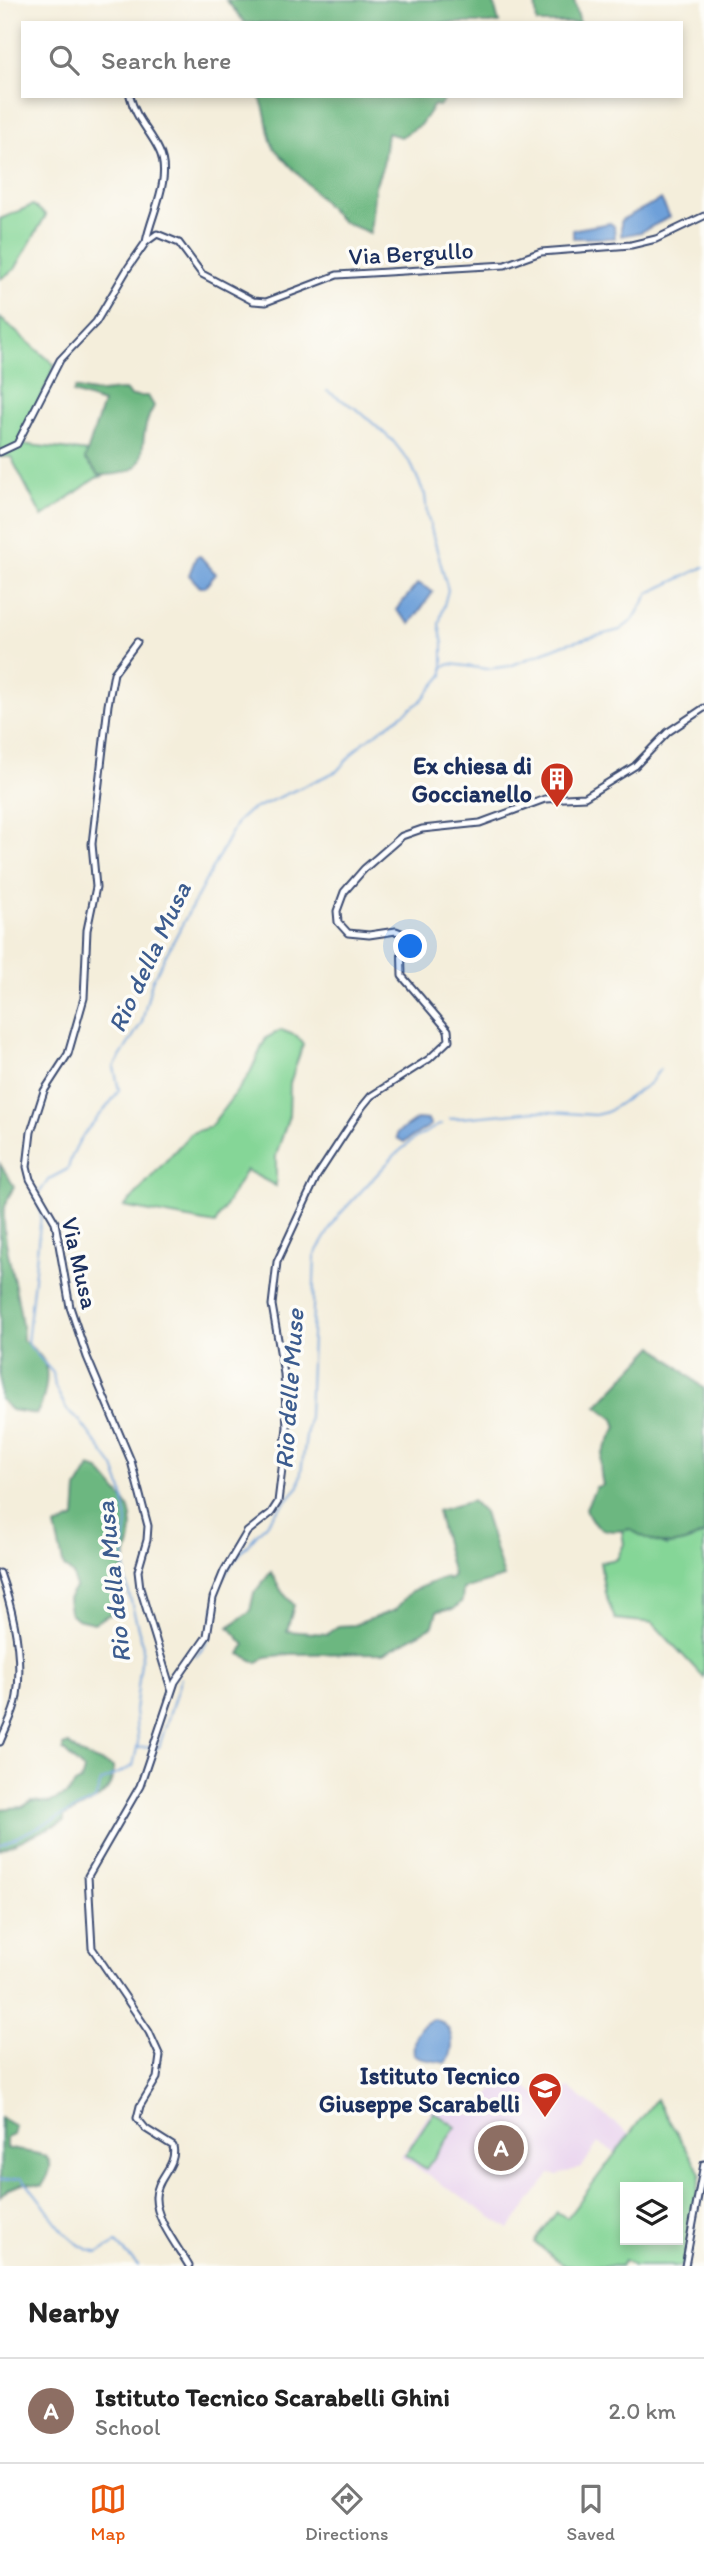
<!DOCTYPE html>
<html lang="en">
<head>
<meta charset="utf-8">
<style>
	body { margin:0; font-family:Itim,sans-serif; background:#f6f6f6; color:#222 }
	.controls { position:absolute; right:21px; bottom:21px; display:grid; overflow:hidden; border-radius:0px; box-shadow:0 4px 10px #0003 }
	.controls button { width:63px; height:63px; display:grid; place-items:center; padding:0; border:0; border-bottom:2px solid #e0e0e0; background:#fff; color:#222; font:35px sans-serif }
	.you { position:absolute; left:411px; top:947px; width:24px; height:24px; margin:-18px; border:5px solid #fff; border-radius:50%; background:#1a73e8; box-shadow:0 0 0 10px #1a73e833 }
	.badge { display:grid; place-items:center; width:46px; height:46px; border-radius:50%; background:#ea580c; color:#fff; font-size:23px; font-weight:700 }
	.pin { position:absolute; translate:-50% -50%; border:4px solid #fff; box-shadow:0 2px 7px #0006 }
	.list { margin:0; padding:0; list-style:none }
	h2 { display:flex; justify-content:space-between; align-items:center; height:91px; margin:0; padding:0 28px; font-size:30px }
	h2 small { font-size:23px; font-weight:400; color:#767676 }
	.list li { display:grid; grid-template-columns:46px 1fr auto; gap:21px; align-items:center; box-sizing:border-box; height:105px; padding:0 28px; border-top:2px solid #e0e0e0 }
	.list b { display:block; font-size:26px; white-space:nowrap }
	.list p { margin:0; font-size:23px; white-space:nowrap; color:#767676 }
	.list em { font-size:23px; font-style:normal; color:#767676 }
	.icon { flex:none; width:38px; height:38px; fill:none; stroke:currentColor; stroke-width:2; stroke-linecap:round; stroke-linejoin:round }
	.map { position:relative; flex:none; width:704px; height:2266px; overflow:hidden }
	.search { position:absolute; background:#fff; box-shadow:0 4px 10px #0003; left:21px; right:21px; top:21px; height:77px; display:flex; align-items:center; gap:18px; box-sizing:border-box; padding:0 24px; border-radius:0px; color:#767676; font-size:26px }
	.sheet { height:196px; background:#fff }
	nav { display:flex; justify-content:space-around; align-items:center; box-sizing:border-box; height:98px; border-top:2px solid #e0e0e0; background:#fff; font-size:19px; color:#767676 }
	nav a { display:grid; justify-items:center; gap:4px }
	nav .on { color:#ea580c }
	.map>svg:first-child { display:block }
	.built { fill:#e8d2ee }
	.green { fill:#85d697; stroke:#50827a; stroke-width:2; fill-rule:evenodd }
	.forest { fill:#6cb780; stroke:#44736f; stroke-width:2 }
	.water { fill:#6ea0d9; stroke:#44689c; stroke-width:2 }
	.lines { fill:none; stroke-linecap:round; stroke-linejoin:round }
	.stream { stroke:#6ea0d9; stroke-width:2 }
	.street-casing { stroke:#3c4c71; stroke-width:9 }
	.street { stroke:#fff; stroke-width:5 }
	.labels { text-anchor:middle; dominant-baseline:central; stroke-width:7; stroke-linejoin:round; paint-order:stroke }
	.street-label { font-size:24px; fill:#1b2f5e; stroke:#fdfcf7 }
	.poi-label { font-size:24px; font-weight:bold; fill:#1b2f5e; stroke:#fdfcf7; text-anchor:end }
	.water-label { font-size:26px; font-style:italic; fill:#3c5c8f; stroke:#fdfcf7 }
</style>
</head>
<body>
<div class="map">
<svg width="704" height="2266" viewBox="0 0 704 2266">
	<rect width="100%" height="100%" fill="#fdfcf7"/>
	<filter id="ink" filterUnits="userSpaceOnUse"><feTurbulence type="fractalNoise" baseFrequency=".0143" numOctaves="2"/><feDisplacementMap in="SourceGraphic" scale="14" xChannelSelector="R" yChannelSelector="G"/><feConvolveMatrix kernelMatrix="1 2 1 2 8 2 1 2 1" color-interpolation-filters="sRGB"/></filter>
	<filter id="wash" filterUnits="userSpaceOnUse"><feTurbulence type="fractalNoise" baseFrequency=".00686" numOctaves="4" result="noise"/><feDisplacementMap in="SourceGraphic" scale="28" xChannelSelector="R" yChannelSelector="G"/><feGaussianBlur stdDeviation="1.57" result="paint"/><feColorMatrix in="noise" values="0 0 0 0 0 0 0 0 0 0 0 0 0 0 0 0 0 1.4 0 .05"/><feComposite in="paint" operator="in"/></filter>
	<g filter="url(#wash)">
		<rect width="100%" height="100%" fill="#f4eedb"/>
		<path class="built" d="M502,2077H511L535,2093L549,2096L569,2088L630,2135L616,2153L598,2143L582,2167L558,2175L550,2174L509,2229L401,2157L435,2105L474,2116Z"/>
		<path class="green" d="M33,205L46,215L15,269L0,279V219Z
			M0,318L55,365L21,444L96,453L104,476L96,478L42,517L11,457H0Z
			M281,1030L297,1036L303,1044L290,1083L289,1115L276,1156V1186L246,1170L215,1224L124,1207L191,1133L210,1127L249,1075L266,1038Z
			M629,1529L666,1546L704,1534V1678L653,1623L615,1619L605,1593L600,1562L617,1559L624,1544L622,1531Z
			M656,2099L701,2173L683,2266H633L624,2260L620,2266H565L534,2242L557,2212L567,2218ZM625,2187H678V2240H625Z
			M434,2112L456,2127L426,2169L405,2155Z"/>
		<path class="forest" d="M226,0H493L499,23H245Z
			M535,0H574L580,23H537Z
			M259,96H447L439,106L434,105L420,125L401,137L387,133L383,165L375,186L370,233L341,221L274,148C265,130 269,114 259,96Z
			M75,388C101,396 103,390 125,390L131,396H148L154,406C130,446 163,475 99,475L85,459L103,403L73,393Z
			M0,1164L14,1186C11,1194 5,1203 4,1211C2,1250 22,1297 23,1340C30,1346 39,1353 43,1360C51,1373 44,1403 36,1414L11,1410L0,1399Z
			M654,1346L704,1389V1534C670,1551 661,1546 629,1529C609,1534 591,1530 586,1508L596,1487L603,1485C596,1456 604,1451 617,1427L614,1419L597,1406Z
			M90,1467L99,1470C106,1479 127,1502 129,1509C141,1543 111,1579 116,1611L94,1623L77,1619L70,1613L68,1599L75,1588L74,1576L64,1567L55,1527L75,1518L77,1489Z
			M472,1501L484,1513L504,1577L463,1589L462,1601L454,1609L437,1611L433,1626L384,1653L290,1654L266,1657L258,1663L240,1654L245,1645L229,1627L250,1611L254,1593L271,1572L282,1592L294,1605L287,1631L327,1634L338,1626L354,1625L395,1610L411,1591L445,1577L449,1579L453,1575L437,1511Z
			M69,1744L80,1754L113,1767C116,1796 85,1806 64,1816V1821L0,1850V1809L22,1807L32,1801L49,1803L68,1794L75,1784L81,1781L84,1770L63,1750V1746Z
			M1,2118L15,2126L13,2135L6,2138V2148C30,2155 67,2148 42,2186L26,2183L8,2189L0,2197Z"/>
		<path class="water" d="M661,199L670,217L641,232L621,236V220Z
			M610,223L614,226L615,238H573V230L576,229Z
			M200,556L216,574L205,587H200L189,575L196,557Z
			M418,583L433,592L410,624L396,610Z
			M417,1119L428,1120L431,1125L404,1142L397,1138V1133Z
			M435,2019C454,2025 456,2049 446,2063L423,2059L414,2054C412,2037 419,2023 435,2019Z"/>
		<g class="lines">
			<path class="stream" d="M445,666L451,664L487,669L510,666L565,644L620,630L633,620L649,593L704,567
				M450,1119L537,1111L595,1115L607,1112L650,1083L660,1069
				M40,1192L49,1179L68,1169C77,1131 99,1122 119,1090L114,1067L142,1022L152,981L237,822L249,811L337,771L360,745L420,702L443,675V644L439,624L448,590L427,514L425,495L411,464L393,441L358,410L327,391
				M223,1579L232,1563L299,1486L309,1416L315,1254L338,1216L396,1154L414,1139L441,1124
				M196,1656C212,1640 213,1625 215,1604
				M138,1748L149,1747
				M154,1749L159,1747L181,1678
				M0,1845L95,1800L101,1782L133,1766L138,1743L135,1711L143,1647L126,1582L124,1550L127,1522L122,1490L114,1467L80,1421L67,1410L55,1387L53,1373L27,1343L41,1215L38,1197
				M0,2181L21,2178C48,2202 59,2243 98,2253L116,2243L138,2266"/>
		</g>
	</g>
	<g filter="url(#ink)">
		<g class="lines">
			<g class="street-casing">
				<path id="street" d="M130,96C135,118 150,131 159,150C173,178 151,214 146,242
					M0,452L17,444L60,360L96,322L128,268L146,242L157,234L179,243L202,274L253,301L266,302L337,275L505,265L541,252L631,245L656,239L704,216
					M137,642L114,673L108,705L92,844L96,887L87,930L84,998L68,1054L44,1091L31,1132L27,1167L30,1179L55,1222L70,1307L87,1357L131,1461L148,1526L147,1540L138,1571L140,1588L171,1689
					M0,1573C13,1610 23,1656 17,1696C15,1712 6,1727 0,1742
					M189,2266C178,2247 155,2219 156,2197C156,2178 178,2166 173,2146L146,2129L137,2118L140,2106L157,2078L160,2056L149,2032L92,1948L88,1876L140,1786L175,1682L207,1636L213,1598L224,1571L247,1532L271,1513L278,1502L287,1427L284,1374L272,1305L277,1262L317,1176L362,1107L371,1096L429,1059L449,1040L448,1030L402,976L401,933L396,931L369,935L348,933L338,922L337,911L344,892L364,869L402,836L422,829L480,823L545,799L585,797L635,766L668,732L704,708
					M685,2266L704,2164"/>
			</g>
			<use href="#street" class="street"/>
		</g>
	</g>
	<defs>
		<g id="building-pin" transform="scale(1.75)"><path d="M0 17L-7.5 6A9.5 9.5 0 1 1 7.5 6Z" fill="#c8321e" stroke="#fdfcf7"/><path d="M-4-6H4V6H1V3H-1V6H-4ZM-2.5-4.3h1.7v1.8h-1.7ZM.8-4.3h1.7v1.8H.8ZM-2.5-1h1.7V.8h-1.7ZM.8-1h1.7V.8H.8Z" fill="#fff"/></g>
		<g id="school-pin" transform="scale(1.75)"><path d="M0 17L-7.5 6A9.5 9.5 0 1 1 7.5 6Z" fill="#c8321e" stroke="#fdfcf7"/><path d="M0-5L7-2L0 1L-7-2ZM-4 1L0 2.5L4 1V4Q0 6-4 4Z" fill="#fff"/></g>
	</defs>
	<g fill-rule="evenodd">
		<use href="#building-pin" x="557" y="779"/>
		<use href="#school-pin" x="545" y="2089"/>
	</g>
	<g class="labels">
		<g class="street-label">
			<text transform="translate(411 253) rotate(-3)">Via Bergullo</text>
			<text transform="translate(80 1263) rotate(77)">Via Musa</text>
		</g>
		<g class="poi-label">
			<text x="532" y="765">Ex chiesa di<tspan x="532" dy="28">Goccianello</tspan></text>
			<text x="520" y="2075">Istituto Tecnico<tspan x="520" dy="28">Giuseppe Scarabelli</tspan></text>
		</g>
		<g class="water-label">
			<text transform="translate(149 957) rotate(-65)">Rio della Musa</text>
			<text transform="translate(289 1389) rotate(-86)">Rio delle Muse</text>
			<text transform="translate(113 1582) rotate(-96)">Rio della Musa</text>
		</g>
	</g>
</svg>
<div class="controls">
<button><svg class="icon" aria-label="layers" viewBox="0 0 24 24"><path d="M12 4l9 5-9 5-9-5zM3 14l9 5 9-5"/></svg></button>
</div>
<div class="you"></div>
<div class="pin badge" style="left:501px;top:2148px;background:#8d6e63">A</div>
<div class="search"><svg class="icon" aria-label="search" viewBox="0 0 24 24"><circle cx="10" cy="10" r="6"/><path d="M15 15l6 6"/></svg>Search here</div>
</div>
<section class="sheet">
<h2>Nearby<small></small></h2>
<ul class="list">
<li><span class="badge" style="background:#8d6e63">A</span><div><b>Istituto Tecnico Scarabelli Ghini</b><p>School</p></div><em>2.0 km</em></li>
</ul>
</section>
<nav>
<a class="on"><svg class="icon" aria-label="map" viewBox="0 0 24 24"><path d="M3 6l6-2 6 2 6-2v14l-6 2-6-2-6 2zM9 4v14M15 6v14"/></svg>Map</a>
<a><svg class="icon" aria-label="directions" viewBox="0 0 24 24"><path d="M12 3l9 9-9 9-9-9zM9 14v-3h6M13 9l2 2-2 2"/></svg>Directions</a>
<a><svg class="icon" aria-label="saved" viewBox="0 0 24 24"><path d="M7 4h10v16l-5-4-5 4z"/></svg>Saved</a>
</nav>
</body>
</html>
